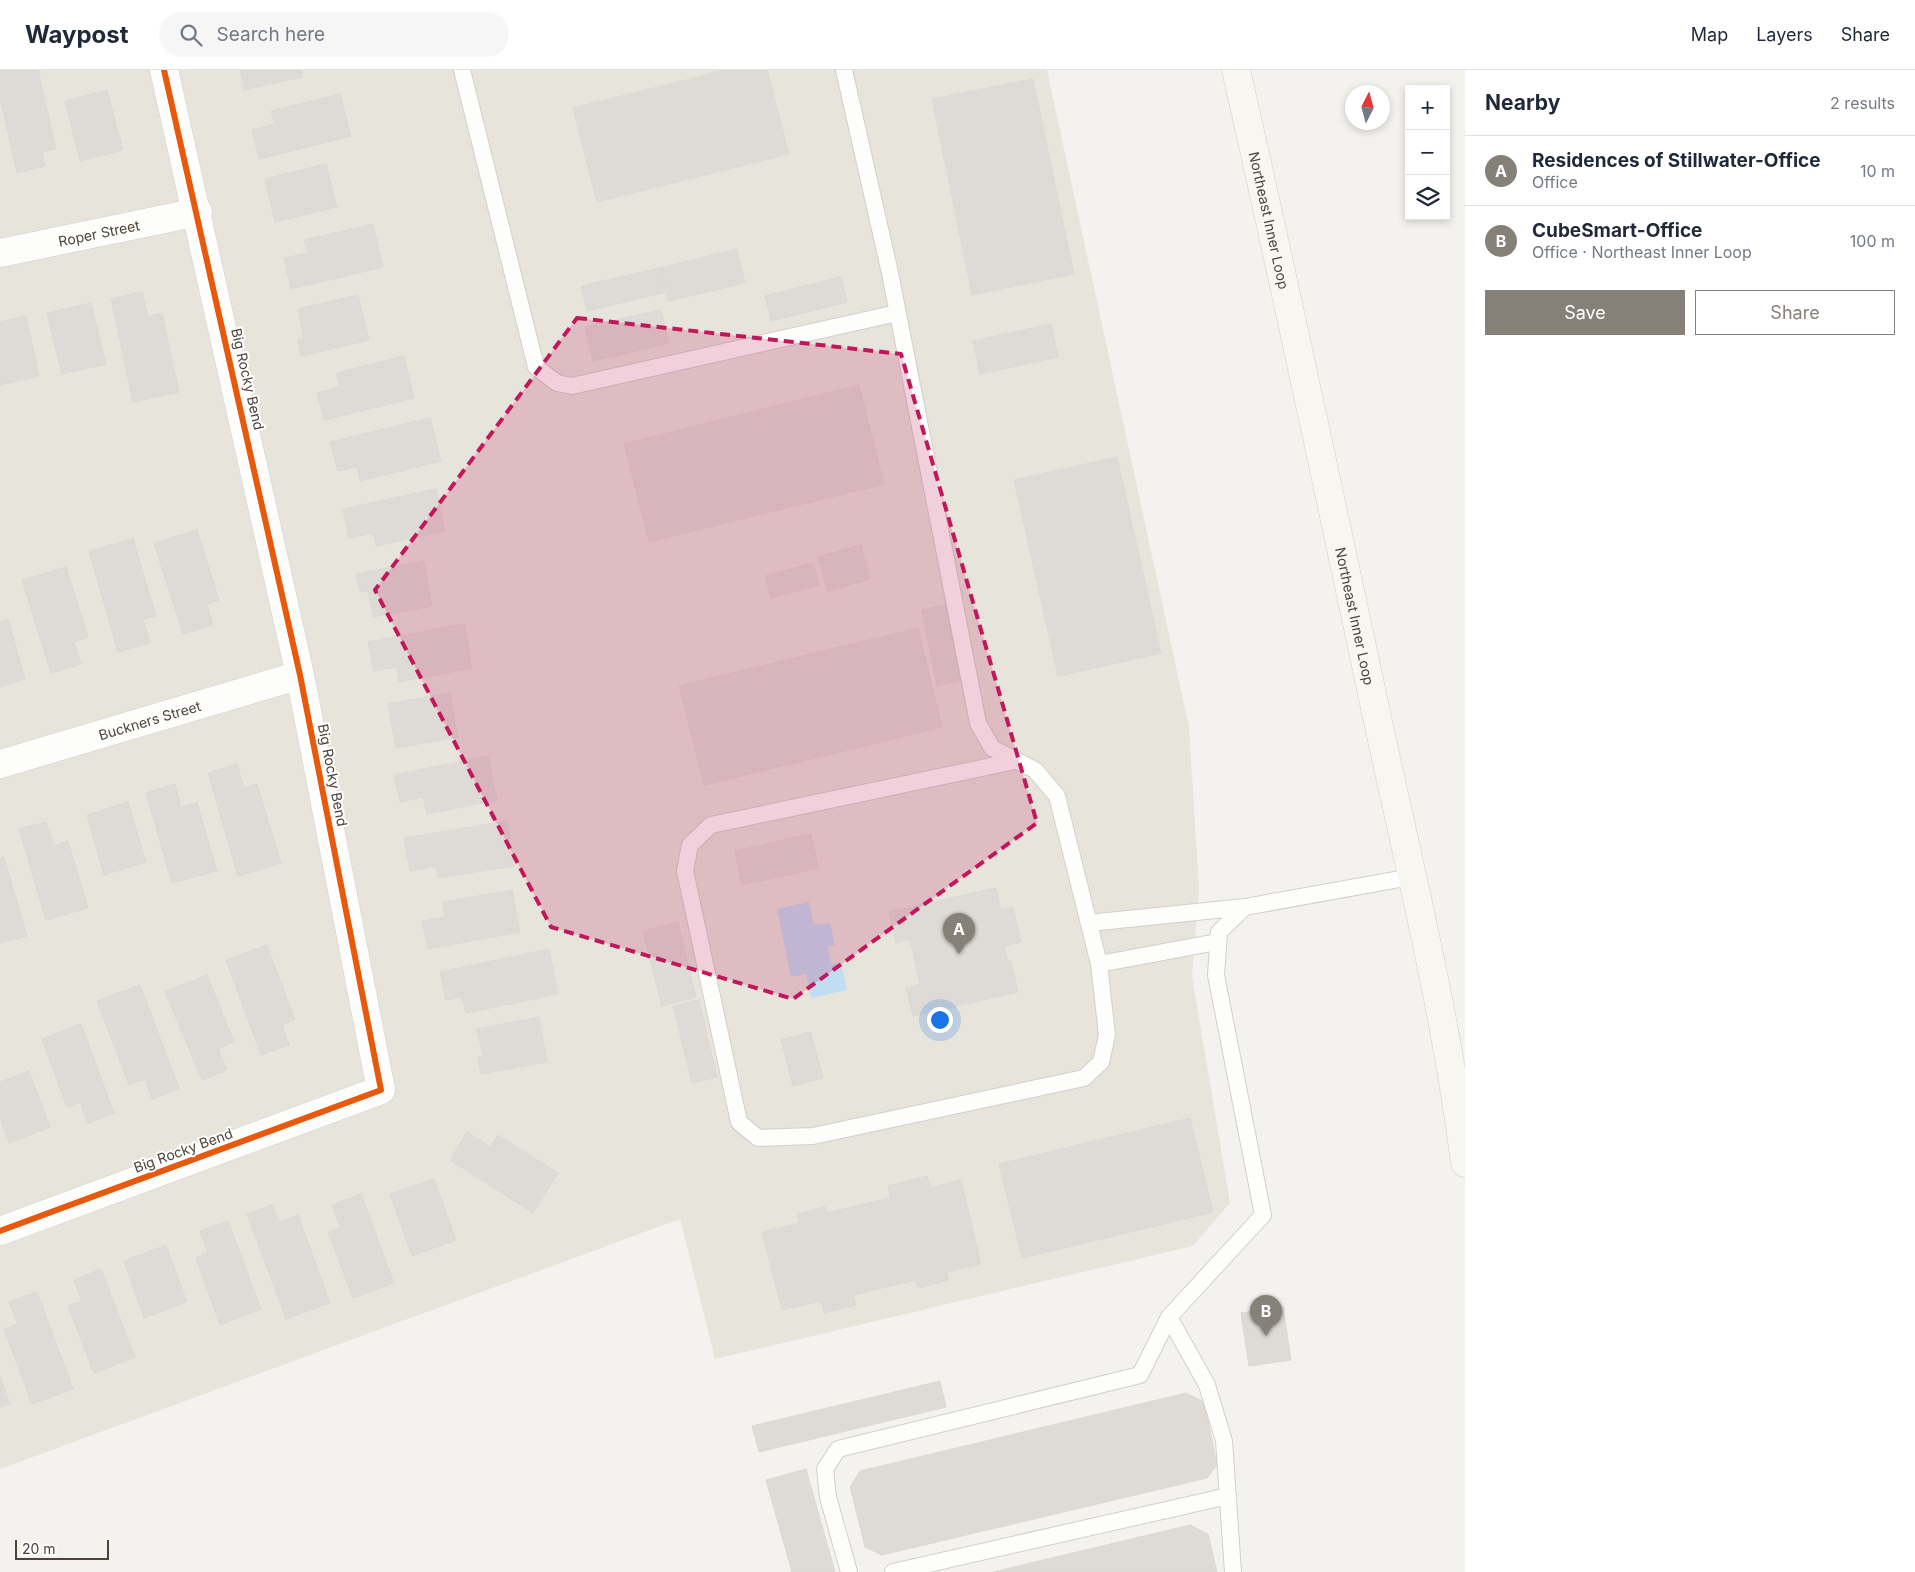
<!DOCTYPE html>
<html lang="en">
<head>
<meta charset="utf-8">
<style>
	body { margin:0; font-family:Inter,sans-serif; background:#f6f6f7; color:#1f2937 }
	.controls { position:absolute; right:15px; top:15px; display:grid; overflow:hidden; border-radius:0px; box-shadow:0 2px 8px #0003 }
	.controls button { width:45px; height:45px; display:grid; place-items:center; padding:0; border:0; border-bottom:1px solid #e0e1e3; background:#fff; color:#1f2937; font:25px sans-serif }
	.compass { position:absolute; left:1345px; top:15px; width:45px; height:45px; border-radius:50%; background:#fff; box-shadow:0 2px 8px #0003; rotate:6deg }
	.scale { position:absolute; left:15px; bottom:12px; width:94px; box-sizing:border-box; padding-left:5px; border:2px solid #4b4439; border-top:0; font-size:14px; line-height:18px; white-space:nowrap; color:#4b4439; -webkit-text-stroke:4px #fff; paint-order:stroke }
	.you { position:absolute; left:939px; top:949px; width:18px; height:18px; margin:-12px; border:4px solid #fff; border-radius:50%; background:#1a73e8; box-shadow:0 0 0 8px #1a73e833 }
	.badge { display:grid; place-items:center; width:32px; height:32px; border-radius:50%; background:#868178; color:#fff; font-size:16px; font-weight:700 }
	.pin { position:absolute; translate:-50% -41px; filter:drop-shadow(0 1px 2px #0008) }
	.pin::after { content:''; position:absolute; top:26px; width:18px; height:15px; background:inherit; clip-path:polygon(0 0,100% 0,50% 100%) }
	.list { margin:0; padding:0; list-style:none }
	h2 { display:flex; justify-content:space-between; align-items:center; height:65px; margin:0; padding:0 20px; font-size:21px }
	h2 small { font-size:16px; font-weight:400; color:#747a83 }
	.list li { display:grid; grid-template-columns:32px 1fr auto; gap:15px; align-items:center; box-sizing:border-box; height:70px; padding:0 20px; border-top:1px solid #e0e1e3 }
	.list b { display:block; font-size:19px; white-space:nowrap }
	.list p { margin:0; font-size:16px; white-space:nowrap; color:#747a83 }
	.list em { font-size:16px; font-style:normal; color:#747a83 }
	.actions { display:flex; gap:10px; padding:15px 20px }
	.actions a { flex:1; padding:11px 0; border:1px solid #868178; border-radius:0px; text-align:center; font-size:18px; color:#868178 }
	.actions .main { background:#868178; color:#fff }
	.icon { flex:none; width:28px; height:28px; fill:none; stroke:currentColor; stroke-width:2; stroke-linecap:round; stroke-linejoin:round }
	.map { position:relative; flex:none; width:1465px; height:1502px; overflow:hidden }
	header { display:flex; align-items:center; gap:30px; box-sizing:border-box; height:70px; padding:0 25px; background:#fff; border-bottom:1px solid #e0e1e3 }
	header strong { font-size:24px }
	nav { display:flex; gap:28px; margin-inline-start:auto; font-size:18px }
	.search { width:350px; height:45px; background:#f6f6f7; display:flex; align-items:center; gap:12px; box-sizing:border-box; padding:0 18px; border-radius:28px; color:#747a83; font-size:19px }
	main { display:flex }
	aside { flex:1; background:#fff }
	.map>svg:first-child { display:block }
	.residential { fill:#e7e4dc }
	.water { fill:#c0ddf1 }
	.building { fill:#dedbd6; stroke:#dcd9d4 }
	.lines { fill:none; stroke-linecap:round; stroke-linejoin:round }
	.service-casing { stroke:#d2d0cb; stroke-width:18 }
	.minor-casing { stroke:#d2d0cb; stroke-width:29 }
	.secondary-casing { stroke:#d3cfc5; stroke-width:29 }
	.service { stroke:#fdfdfc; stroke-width:16 }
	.minor { stroke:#fdfdfc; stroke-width:28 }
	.secondary { stroke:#f7f6f1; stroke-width:28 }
	.cycleway-casing { stroke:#fff; stroke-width:9 }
	.cycleway { stroke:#e8590c; stroke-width:6 }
	.marked { fill:#c2185b; fill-opacity:0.2; stroke:#c2185b; stroke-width:4; stroke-dasharray:10 6; stroke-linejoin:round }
	.labels { text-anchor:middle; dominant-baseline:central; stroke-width:4; stroke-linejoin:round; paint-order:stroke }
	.street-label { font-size:14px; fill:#4b4439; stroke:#fff }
</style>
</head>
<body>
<header>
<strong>Waypost</strong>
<div class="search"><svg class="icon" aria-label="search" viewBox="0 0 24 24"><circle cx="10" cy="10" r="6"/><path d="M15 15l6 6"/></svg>Search here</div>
<nav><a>Map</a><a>Layers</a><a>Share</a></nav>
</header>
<main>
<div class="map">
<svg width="1465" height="1502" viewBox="0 0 1465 1502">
	<rect width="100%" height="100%" fill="#f4f2ee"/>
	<path class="residential" d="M0,0H1047L1189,657L1199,818L1192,906L1230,1133L1193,1176L715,1289L680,1149L0,1399Z"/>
	<path class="water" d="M809,832L814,855L830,853L835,875L827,876L831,894L841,893L847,920L811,928L806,904L791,907L777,839Z"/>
	<path class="building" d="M0,0H38L56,79L42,82L45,96L17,103L0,28Z
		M240,0H301L302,7L244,20Z
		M726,0H767L789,84L597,132L573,38Z
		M1033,9L1074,204L972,225L932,29Z
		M107,20L123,80L80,91L65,31Z
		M340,24L351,66L259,89L252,60L275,54L271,41Z
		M326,94L337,137L275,152L265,109Z
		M373,154L383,197L291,219L284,188L308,183L304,170Z
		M737,179L745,213L668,231L660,198Z
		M660,198L666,222L587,241L581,216Z
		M841,207L847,232L771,251L765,226Z
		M142,222L148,247L162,243L179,322L133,332L111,229Z
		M358,225L369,270L301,286L298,270L304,268L298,239Z
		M91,233L106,294L62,304L47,243Z
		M661,240L669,273L593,291L585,257Z
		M26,246L39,306L0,315V252Z
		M1051,254L1058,287L980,304L973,271Z
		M404,286L414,328L324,350L317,323L340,317L336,303Z
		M859,315L884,414L649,472L624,374Z
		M430,348L441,391L360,411L357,397L338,401L330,372Z
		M1117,387L1161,583L1058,606L1014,410Z
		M436,419L445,461L376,476L373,463L349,468L343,439Z
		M197,460L219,530L207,534L213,555L183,564L154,473Z
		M133,469L156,546L143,549L150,573L118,582L89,481Z
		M861,475L870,509L828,521L818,487Z
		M424,491L432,536L373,547L368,521L360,522L356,504Z
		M813,493L819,515L771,528L765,506Z
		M66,497L88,567L74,572L81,594L51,603L22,510Z
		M948,534L963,610L937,616L922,540Z
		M8,549L25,609L0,617V552Z
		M464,554L472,598L399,612L397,597L374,601L368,572Z
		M918,558L942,657L704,715L679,616Z
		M450,623L458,667L396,678L388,634Z
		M488,686L497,730L427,744L423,727L400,732L394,705Z
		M237,694L244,718L257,714L281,793L238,806L208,703Z
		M175,714L181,737L197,733L217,801L172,813L146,723Z
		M128,732L146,792L104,805L87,745Z
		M507,751L514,796L438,808L436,796L410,801L404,768Z
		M46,752L54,776L68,771L88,838L46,850L19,759Z
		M811,764L818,798L742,815L735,781Z
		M4,787L27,866L0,873V788Z
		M996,818L1001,840L1013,837L1021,872L1004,876L1008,892L1011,891L1018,922L913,946L906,918L920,914L910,869L896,873L889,842Z
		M512,820L520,862L428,879L422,851L445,847L443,832Z
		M678,852L696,927L662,936L643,861Z
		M267,875L295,950L282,955L289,975L261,985L226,890Z
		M549,879L558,924L466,943L462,927L446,930L440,902Z
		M207,905L234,972L218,979L227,1000L202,1010L165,922Z
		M140,915L179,1018L152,1029L145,1009L129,1015L97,931Z
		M699,930L717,1007L692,1013L673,936Z
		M539,947L547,992L481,1004L478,987L483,986L477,959Z
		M81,954L114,1043L88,1053L80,1032L67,1037L42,969Z
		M811,962L823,1008L793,1016L781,970Z
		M29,1001L50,1057L9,1073L0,1048V1012Z
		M1190,1048L1213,1142L1022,1188L999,1094Z
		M467,1062L490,1077L498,1065L558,1103L533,1143L450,1090Z
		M927,1106L930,1118L961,1110L981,1194L947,1202L949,1210L918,1218L915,1210L853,1225L856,1235L824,1243L821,1231L782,1240L762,1162L800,1153L797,1144L825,1137L827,1143L890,1128L888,1116Z
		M434,1109L456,1170L412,1186L390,1124Z
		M361,1124L394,1213L353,1228L328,1162L341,1158L332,1135Z
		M272,1135L279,1152L298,1145L330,1233L286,1249L247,1144Z
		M228,1151L261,1239L220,1255L196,1188L208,1183L200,1161Z
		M166,1175L187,1232L144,1248L124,1191Z
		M101,1199L135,1287L94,1303L68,1236L82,1231L74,1210Z
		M37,1222L73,1319L32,1334L4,1259L18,1254L9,1232Z
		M1283,1237L1291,1290L1249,1296L1241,1243Z
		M0,1306L10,1334L0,1337Z
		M940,1311L946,1337L759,1382L752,1356Z
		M1186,1323L1204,1332L1217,1395L1207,1408L882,1485L865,1477L850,1417L860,1401Z
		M806,1399L835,1502H792L766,1410Z
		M1190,1455L1208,1464L1217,1502H993Z"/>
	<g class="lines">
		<g class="service-casing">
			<path id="service" d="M462,0L536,297L557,313L572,316L897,243
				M844,0L890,203L978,653L992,678L1035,700L1057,726L1099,894L1107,965L1101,992L1084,1008L813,1066L758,1068L739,1052L685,801L690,775L711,755L1015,691
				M1089,853L1245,837
				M1099,894L1217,872
				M1169,1247L1207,1315L1224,1371L1233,1502
				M849,1502L828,1427L825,1399L838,1379L1140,1305L1169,1247L1263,1145L1216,905L1219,862L1245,837L1411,807
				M893,1502L1228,1426"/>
		</g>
		<g class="minor-casing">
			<g id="minor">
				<path id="s1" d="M0,183L198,142"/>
				<path id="s2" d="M0,694L300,605"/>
				<path d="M0,1161L381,1020L300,605L164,0"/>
			</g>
		</g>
		<g class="secondary-casing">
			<g id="secondary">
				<path id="s3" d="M1236,0C1285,215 1331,431 1377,647C1409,795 1446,943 1465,1093"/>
			</g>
		</g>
		<use href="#service" class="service"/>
		<use href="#minor" class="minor"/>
		<use href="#secondary" class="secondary"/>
		<g class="cycleway-casing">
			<path id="cycleway" d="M0,1161L381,1020L300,605L164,0"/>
		</g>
		<use href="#cycleway" class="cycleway"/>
	</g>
	<path class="marked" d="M577,248L901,284L1037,753L793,929L551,857L375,520Z"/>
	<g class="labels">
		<g class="street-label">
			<text stroke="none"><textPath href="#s3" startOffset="154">Northeast Inner Loop</textPath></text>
			<text stroke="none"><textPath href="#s1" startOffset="101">Roper Street</textPath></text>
			<text transform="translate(248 309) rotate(77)">Big Rocky Bend</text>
			<text stroke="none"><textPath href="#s3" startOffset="559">Northeast Inner Loop</textPath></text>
			<text stroke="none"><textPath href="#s2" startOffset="156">Buckners Street</textPath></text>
			<text transform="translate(333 705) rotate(79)">Big Rocky Bend</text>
			<text transform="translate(183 1080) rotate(-20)">Big Rocky Bend</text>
		</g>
	</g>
</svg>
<div class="controls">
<button>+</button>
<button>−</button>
<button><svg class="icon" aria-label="layers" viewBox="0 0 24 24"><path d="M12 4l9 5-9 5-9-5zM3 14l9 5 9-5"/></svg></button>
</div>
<svg class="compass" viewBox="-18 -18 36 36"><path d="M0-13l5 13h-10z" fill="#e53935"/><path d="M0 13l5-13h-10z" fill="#747a83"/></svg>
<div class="scale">20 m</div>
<div class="you"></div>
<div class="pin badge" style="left:959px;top:884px">A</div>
<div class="pin badge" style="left:1266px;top:1266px">B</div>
</div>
<aside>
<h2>Nearby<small>2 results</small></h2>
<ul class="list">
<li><span class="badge">A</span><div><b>Residences of Stillwater-Office</b><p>Office</p></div><em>10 m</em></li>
<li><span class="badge">B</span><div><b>CubeSmart-Office</b><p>Office · Northeast Inner Loop</p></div><em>100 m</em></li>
</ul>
<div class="actions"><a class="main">Save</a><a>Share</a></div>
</aside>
</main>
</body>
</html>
